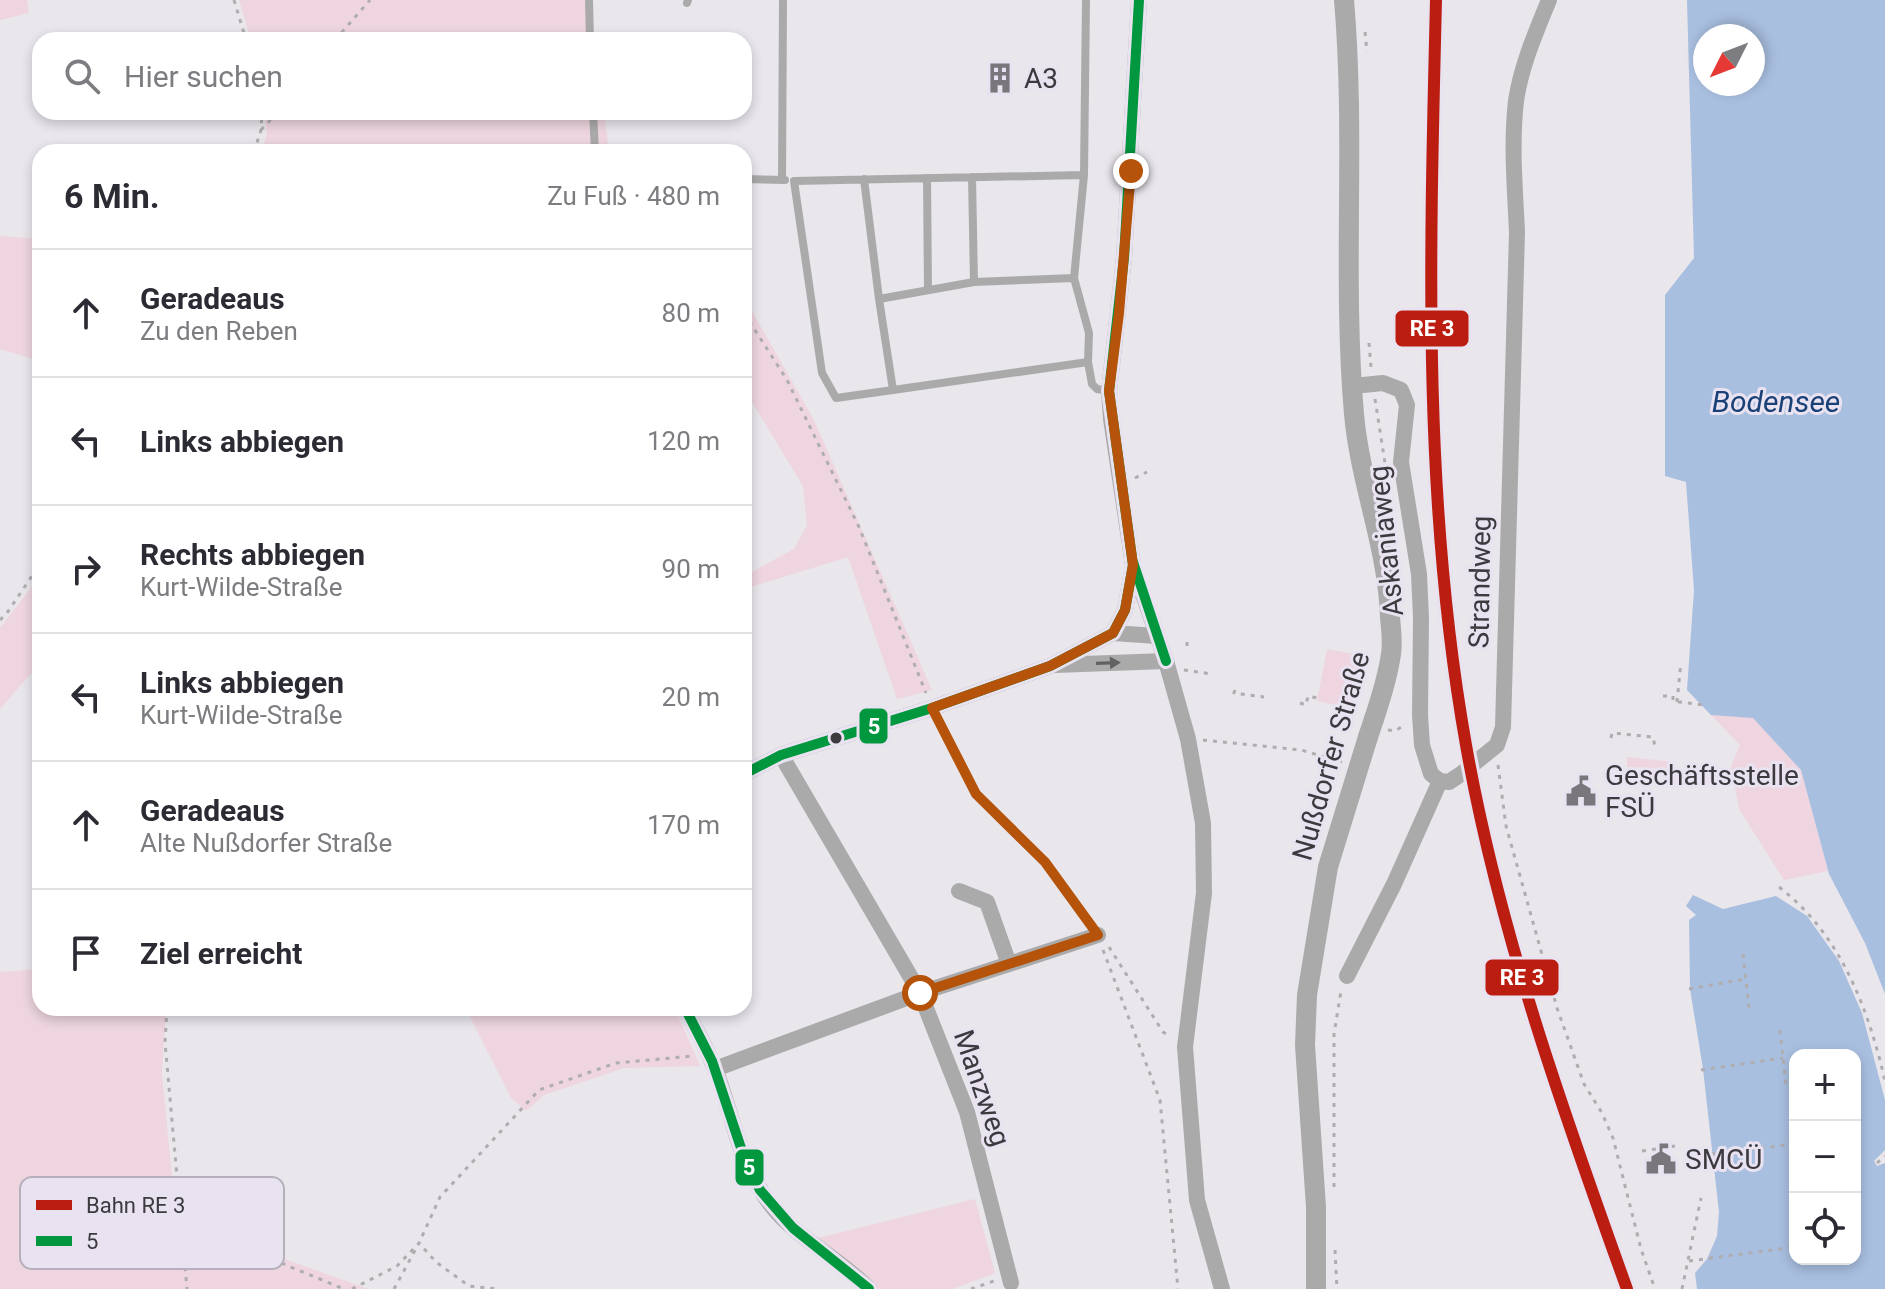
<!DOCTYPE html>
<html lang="de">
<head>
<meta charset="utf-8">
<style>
	body { margin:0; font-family:Roboto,sans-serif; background:#f7f7f7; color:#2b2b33 }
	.controls { position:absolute; right:24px; bottom:24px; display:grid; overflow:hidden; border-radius:16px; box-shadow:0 4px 12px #0003 }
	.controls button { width:72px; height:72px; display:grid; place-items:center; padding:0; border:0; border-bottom:2px solid #e1e1e2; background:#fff; color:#2b2b33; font:40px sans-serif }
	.compass { position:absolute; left:1693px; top:24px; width:72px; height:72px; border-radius:50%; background:#fff; box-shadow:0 4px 12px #0003; rotate:228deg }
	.stop { position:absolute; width:24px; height:24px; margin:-18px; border:6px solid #b45309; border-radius:50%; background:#fff }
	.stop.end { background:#b45309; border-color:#fff; box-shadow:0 2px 8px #0008 }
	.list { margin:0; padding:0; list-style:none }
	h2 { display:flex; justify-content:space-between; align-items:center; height:104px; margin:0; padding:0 32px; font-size:34px }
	h2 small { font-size:26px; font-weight:400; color:#7c7c81 }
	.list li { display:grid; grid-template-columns:52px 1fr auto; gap:24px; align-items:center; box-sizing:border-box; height:128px; padding:0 32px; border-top:2px solid #e1e1e2 }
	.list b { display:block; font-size:30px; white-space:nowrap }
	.list p { margin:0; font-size:26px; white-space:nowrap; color:#7c7c81 }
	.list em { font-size:26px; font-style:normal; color:#7c7c81 }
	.icon { flex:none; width:44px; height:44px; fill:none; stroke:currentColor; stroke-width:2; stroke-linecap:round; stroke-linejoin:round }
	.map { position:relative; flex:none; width:1885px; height:1289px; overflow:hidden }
	.search { position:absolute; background:#fff; box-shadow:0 4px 12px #0003; left:32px; top:32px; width:720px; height:88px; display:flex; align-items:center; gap:20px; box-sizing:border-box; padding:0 28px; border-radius:24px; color:#7c7c81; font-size:30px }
	.panel { position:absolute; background:#fff; box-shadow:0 4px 12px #0003; left:32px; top:144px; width:720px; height:872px; border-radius:24px }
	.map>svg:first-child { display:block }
	.green { fill:#eed5df }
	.water { fill:#a9bfe0; fill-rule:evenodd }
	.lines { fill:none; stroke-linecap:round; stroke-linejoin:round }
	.path { stroke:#afadb0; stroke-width:3; stroke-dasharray:4 6; stroke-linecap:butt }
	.service { stroke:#abaaab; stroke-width:8 }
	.minor { stroke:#abaaab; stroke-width:16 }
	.tertiary { stroke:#abaaab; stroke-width:20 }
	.tertiary-bridge { stroke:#abaaab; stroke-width:20 }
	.bus-1-casing { stroke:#e9e2f0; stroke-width:16 }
	.bus-1 { stroke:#00973e; stroke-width:10 }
	.rail-1-casing { stroke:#e9e2f0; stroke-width:18 }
	.rail-1 { stroke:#bb1e10; stroke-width:12 }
	.oneway { fill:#646165 }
	.route { stroke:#b45309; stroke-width:10 }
	.bus-dot { fill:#3d3a3f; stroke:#e9e2f0; stroke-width:3 }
	.labels { text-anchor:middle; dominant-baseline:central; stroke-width:6; stroke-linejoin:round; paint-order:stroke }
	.poi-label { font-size:28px; fill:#3d3a3f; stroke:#e9e2f0; text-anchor:start }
	.street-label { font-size:28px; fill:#3d3a3f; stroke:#e9e2f0 }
	.water-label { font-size:30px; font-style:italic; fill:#194178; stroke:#e9e2f0 }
	.key { fill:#e9e2f0; stroke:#b5b0bb; stroke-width:2 }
	.key-label { font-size:22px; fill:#3d3a3f }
	.line-badge { stroke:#e9e2f0; stroke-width:3 }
	.badge-label { font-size:22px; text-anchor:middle; font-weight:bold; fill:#fff }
</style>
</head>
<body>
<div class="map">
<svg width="1885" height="1289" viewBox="0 0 1885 1289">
	<rect width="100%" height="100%" fill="#e9e6ec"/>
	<path class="green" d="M0,0H27L29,13L0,20Z
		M239,0H588L594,40H251Z
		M264,112H604L609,152H261L267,134Z
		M0,236L40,239V361L0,349Z
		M744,297L814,420L932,690L897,699L848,557L744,589V576L794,549L807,525L803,486L744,389Z
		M40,576V663L0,709V628Z
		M1327,649L1358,655L1347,707L1317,701Z
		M1711,715L1753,717L1801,769L1828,871L1784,880L1739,809L1731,766L1740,745Z
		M1627,757L1674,762L1670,769L1627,767Z
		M40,969V1008H166L162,1074L178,1238L282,1258L368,1289H0V972Z
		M493,1008H675L700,1066L624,1068L544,1095L526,1111L511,1098L470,1017Z
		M975,1199L995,1273L953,1289H874L818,1238Z"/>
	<path class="water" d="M1687,0H1885V994L1865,943L1829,874L1801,770L1753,718L1711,715L1687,690L1694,590L1686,482L1665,476V295L1694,258ZM1705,36H1753V84H1705Z
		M1693,895L1723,909L1776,896L1807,916L1839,961L1862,1013L1885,1100V1150L1874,1161L1877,1166L1885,1163V1289H1697L1695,1273L1707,1259L1717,1236L1719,1212L1703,1069L1690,989L1689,920L1696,915L1686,906ZM1795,1055H1855V1259H1795Z"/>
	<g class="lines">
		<path class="path" d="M234,0L246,40
			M1365,32L1367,52
			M335,40L370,0
			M261,130L278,112
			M254,152L261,130L262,112
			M744,313L787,380L859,527L926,693
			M1369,343L1371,368
			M1375,399L1385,463
			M1135,478L1147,472
			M0,620L7,613L40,564
			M1187,646V642
			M1184,670L1212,674
			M1235,690L1234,693L1264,697
			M1663,696H1673V701L1704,705
			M1677,702L1681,662
			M1300,703L1306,705L1308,696L1317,698
			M938,722L976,794L1045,862L1089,922
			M1388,730L1395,731L1406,724
			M1611,738L1612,733L1653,737L1655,747
			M1203,740L1301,750L1342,762
			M1498,765L1506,826L1557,1008L1584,1084L1602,1113L1613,1138L1641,1249L1655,1289
			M1779,887C1840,934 1868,1007 1885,1081
			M1109,947L1163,1032L1169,1036
			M1103,950L1160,1100L1178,1289
			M1743,954L1749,1008
			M1689,989L1745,979
			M167,1008L165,1042L187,1289
			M1780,1030L1786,1085
			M1701,1070L1783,1058
			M1642,1151L1675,1146
			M1711,1154L1795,1144
			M1877,1163L1885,1156
			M1334,1187V1034L1341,991
			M183,1246L281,1263L344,1289
			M1335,1250L1337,1289
			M1841,1259L1842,1266
			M1689,1261L1795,1247
			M352,1289L397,1266L419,1243L436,1262L469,1286L498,1289
			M394,1289L419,1243L440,1197L539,1090L616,1063L693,1056
			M971,1289L994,1281
			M1682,1289L1701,1198"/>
		<path class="service" d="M589,0L590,40
			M1086,0L1084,175L1074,278L1089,333L1088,362L1092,384L1097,389L1109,391
			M687,3L688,0
			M593,112L595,152
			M972,177L974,282
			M927,178L928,289
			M744,179L785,180
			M864,179L879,299
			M782,180L783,0
			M1074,278L974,282L879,299L893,390L1088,362
			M893,390L836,398L822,373L794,181L1084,175"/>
		<path class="minor" d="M1139,0L1124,258L1109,391L1111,419L1133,565L1166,661L1188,739L1203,823L1204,893L1185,1047L1197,1200L1222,1289
			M1353,386L1383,383L1401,390L1407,405L1401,462L1419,574L1421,617L1420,715L1422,745L1431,774L1440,781L1449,782L1461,774L1497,745L1503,727L1517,232C1515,189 1511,144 1516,101C1521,66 1536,32 1549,0
			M1113,633L1157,636
			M1055,665L1166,661
			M781,755L920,993L967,1112L1011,1283
			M744,774L781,755L932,708L1050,666L1113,633L1125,610L1133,566
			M959,891L987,902L1009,964
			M1347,976L1394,884L1440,781
			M685,1008C695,1028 707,1048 715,1069C733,1115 739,1165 771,1205C797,1239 839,1258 869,1289
			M715,1069L920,993L1098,935"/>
		<path class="tertiary" d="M1344,0C1356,138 1342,276 1354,414C1360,483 1388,548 1390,617C1391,629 1393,642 1391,654C1388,675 1381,698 1374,719
			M1316,1289V1207L1305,1045L1307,995L1328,867L1368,737"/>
		<path class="tertiary-bridge" d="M1368,737L1374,719"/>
		<g class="bus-1-casing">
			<path id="bus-1" d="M1132,559L1166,661
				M744,774L781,755L932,708L1050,666L1113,633L1125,610L1133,565L1109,391L1124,258L1139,0
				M685,1008L712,1061L744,1157L760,1190L793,1228L869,1289"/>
		</g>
		<use href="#bus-1" class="bus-1"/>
		<g class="rail-1-casing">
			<path id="rail-1" d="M1436,0C1430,249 1422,498 1466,745C1499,932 1563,1111 1627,1289"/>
		</g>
		<use href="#rail-1" class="rail-1"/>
	</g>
	<defs><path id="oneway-solid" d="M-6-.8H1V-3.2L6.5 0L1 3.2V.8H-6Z" transform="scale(2)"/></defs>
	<use class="oneway" href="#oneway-solid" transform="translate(1108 663) rotate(-2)"/>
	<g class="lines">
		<path class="route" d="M920,993L1098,935L1045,862L976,794L932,708L1050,666L1113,633L1125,610L1133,565L1109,391L1119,313L1131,171"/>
	</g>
	<defs>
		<g id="building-bare" transform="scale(2.4)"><path d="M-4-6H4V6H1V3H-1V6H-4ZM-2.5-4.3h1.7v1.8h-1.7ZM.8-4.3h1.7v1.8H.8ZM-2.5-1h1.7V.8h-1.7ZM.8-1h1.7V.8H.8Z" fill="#79767c" stroke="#e9e2f0" stroke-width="2.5" paint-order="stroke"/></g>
		<g id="civic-bare" transform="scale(2.4)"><path d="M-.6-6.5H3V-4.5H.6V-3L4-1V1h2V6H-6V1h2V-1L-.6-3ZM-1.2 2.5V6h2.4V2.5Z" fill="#79767c" stroke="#e9e2f0" stroke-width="2.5" paint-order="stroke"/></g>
	</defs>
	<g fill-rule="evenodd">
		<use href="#building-bare" x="1000" y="78"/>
		<use href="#civic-bare" x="1581" y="791"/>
		<use href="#civic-bare" x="1661" y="1159"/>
	</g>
	<circle class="bus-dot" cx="836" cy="738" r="7"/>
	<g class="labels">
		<g class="poi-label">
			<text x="1024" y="78">A3</text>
			<text x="1605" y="775">Geschäftsstelle<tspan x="1605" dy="32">FSÜ</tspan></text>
			<text x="1685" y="1159">SMCÜ</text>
		</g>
		<g class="street-label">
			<text transform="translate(1386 541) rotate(-96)">Askaniaweg</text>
			<text transform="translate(1480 582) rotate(-89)">Strandweg</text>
			<text transform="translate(1331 756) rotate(-74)">Nußdorfer Straße</text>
			<text transform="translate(982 1088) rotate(71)">Manzweg</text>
		</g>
		<g class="water-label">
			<text x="1776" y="401">Bodensee</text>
		</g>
	</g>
	<rect x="20" y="1177" width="264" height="92" rx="12" class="key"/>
	<rect x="36" y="1200" width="36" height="10" fill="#bb1e10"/>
	<rect x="36" y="1236" width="36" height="10" fill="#00973e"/>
	<g class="key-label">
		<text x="86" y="1213">Bahn RE 3</text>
		<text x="86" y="1249">5</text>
	</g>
	<g class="line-badge">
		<rect x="1394" y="309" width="76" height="39" rx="8" fill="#bb1e10"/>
		<rect x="858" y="707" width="31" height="38" rx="8" fill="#00973e"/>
		<rect x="1484" y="958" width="76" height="39" rx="8" fill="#bb1e10"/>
		<rect x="734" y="1148" width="31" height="39" rx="8" fill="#00973e"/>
	</g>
	<g class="badge-label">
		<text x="1432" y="336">RE 3</text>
		<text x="874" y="734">5</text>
		<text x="1522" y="985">RE 3</text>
		<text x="749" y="1175">5</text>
	</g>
</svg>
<div class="controls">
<button>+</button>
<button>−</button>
<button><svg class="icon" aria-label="locate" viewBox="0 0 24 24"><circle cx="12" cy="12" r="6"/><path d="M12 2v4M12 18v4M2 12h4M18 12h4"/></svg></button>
</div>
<svg class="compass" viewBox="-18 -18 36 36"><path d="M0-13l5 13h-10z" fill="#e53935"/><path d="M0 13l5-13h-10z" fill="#7c7c81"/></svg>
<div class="stop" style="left:920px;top:993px"></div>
<div class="stop end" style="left:1131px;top:171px"></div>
<div class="search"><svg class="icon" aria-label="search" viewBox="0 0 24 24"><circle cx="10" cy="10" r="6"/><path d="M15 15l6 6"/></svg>Hier suchen</div>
<section class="panel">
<h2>6 Min.<small>Zu Fuß · 480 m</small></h2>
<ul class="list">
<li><svg class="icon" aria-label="ahead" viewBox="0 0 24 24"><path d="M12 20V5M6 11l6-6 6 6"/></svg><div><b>Geradeaus</b><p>Zu den Reben</p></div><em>80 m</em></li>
<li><svg class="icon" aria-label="left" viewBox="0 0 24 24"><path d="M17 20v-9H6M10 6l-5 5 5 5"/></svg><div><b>Links abbiegen</b></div><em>120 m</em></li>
<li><svg class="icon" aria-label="right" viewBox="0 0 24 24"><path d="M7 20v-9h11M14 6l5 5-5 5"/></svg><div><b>Rechts abbiegen</b><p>Kurt-Wilde-Straße</p></div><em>90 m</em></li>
<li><svg class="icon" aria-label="left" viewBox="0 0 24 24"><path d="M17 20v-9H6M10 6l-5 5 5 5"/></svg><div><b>Links abbiegen</b><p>Kurt-Wilde-Straße</p></div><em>20 m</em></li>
<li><svg class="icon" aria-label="ahead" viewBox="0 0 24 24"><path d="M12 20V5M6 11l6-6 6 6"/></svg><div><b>Geradeaus</b><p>Alte Nußdorfer Straße</p></div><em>170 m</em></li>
<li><svg class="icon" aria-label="arrive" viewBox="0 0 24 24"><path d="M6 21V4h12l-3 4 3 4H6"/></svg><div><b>Ziel erreicht</b></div></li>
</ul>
</section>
</div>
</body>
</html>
